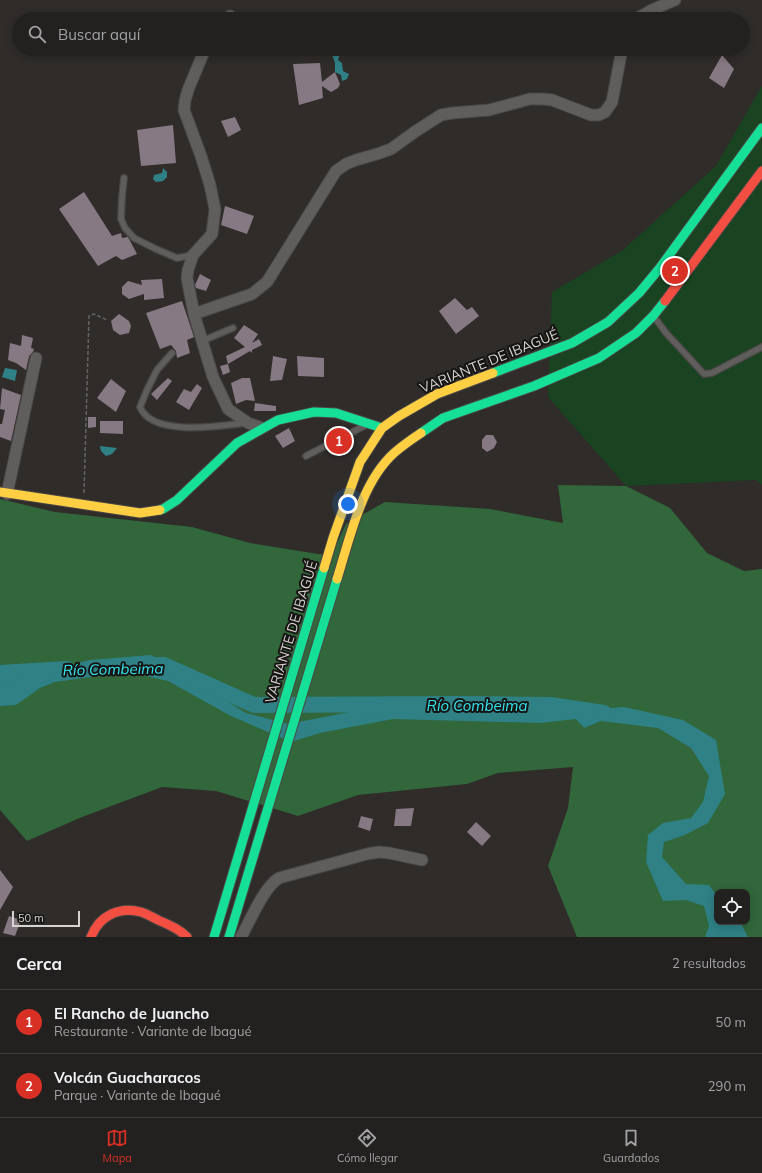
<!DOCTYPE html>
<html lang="es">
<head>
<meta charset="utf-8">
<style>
	body { margin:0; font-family:Mulish,sans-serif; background:#2b2929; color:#f1f3f6 }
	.controls { position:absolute; right:12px; bottom:12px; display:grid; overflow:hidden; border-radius:8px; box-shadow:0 2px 10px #0003 }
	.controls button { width:36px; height:36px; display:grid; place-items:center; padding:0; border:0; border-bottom:1px solid #403e3e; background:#232120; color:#f1f3f6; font:20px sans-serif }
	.scale { position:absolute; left:12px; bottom:10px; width:68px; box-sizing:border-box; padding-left:4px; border:2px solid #d6d3d0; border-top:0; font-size:11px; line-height:14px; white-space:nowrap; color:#d6d3d0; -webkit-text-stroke:3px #171513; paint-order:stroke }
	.you { position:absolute; left:348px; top:504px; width:14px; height:14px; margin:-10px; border:3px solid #fff; border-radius:50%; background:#1a73e8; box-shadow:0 0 0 6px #1a73e833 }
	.badge { display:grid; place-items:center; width:26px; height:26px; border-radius:50%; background:#d93025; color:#fff; font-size:13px; font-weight:700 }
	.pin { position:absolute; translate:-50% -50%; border:2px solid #fff; box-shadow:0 1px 4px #0006 }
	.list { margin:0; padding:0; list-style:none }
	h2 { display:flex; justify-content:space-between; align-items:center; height:52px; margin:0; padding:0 16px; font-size:17px }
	h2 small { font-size:13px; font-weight:400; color:#a3a3a5 }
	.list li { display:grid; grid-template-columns:26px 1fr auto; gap:12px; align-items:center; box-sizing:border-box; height:64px; padding:0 16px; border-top:1px solid #403e3e }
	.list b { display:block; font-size:15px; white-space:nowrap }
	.list p { margin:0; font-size:13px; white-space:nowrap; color:#a3a3a5 }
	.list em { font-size:13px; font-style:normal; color:#a3a3a5 }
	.icon { flex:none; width:22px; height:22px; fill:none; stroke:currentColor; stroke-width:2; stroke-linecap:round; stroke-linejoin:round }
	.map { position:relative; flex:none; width:762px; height:937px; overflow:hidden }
	.search { position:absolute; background:#232120; box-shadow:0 2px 10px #0003; left:12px; right:12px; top:12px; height:44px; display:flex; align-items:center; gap:10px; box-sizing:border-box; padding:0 14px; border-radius:22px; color:#a3a3a5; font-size:15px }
	.sheet { height:180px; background:#232120 }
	nav { display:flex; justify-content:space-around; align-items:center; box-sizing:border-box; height:56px; border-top:1px solid #403e3e; background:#232120; font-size:11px; color:#a3a3a5 }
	nav a { display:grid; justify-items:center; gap:2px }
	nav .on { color:#d93025 }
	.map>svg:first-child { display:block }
	.green { fill:#194321 }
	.forest { fill:#31673a; fill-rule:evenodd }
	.water { fill:#2f8186 }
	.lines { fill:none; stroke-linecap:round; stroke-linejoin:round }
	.river { stroke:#2f8186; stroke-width:16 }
	.building { fill:#867984 }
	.lane-casing { stroke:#494745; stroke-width:8 }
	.street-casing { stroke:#494745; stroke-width:13 }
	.fast-casing { stroke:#494745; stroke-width:11 }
	.slow-casing { stroke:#494745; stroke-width:11 }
	.jam-casing { stroke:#494745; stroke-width:11 }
	.path { stroke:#666463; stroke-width:1.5; stroke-dasharray:4 2; stroke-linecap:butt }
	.lane { stroke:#605e5c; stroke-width:5.5 }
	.street { stroke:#605e5c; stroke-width:11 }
	.fast { stroke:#16e098; stroke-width:9 }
	.slow { stroke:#ffcf43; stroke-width:9 }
	.jam { stroke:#f24e42; stroke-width:9 }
	.labels { text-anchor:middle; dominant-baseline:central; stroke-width:4; stroke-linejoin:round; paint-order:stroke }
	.street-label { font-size:14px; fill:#d6d3d0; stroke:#171513 }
	.water-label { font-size:15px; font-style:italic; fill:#33e4ee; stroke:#171513 }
</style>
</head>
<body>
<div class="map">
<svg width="762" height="937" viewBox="0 0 762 937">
	<rect width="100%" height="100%" fill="#2f2c2a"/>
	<path class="green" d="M762,86V485L756,480L626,486L548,397L552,292L623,250L716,166Z"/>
	<path class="forest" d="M558,485L626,486L670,508L707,553L744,571L762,569V937H577L548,866L568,808L573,767L498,773L467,784L358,795L298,816L216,791L162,787L82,817L27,841L0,810V499L55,512L192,527L250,543L331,556L346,524L385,502L490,509L563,523ZM717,892H747V922H717Z"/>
	<path class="water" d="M340,54L338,60L342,63L343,71L349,74L347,79L342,81L341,75L335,72V63L332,55Z
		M163,168L167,172V177L163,181L156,182L153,179L154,175L162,173Z
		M5,368L17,370L15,381L2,377Z
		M100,446L117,448L112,454L106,456L101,451Z
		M151,655L246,713L288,724L350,712L422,710L495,712H558L624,707L683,720L716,740L725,794L708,823L685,835L664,842L662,857L686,884L709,885L717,896V922H740L748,937H705L709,926L704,906L686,900L663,901L646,862L648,835L663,823L691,818L703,802L709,776L691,748L658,728L601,721L584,728L576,719L541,723L393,719L320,733L291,742L231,716L168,681L127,672L55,682L40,688L16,705L0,706V679L24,676L90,660Z"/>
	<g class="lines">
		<path class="river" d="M154,665H164L254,705L463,704L550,705L604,713
			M0,673L67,669"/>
	</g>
	<path class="building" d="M722,55L734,69L724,88L709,78Z
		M320,63L322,82L335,72L340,84L338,88L331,92L322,86L323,98L299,105L293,64Z
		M235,117L241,130L228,137L221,121Z
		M173,125L176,163L141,166L137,130Z
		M84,192L112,236L121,233L122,238L128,237L137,254L122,260L116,256L98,266L59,209Z
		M225,206L254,216L247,234L221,225Z
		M200,274L211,280L206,291L196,288L195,285Z
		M162,279L164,298L144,300V294L129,299L122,294V287L128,281L142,285L141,280Z
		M455,298L467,310L472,307L479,316L456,334L439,311Z
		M182,301L194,337L187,340L190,353L177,358L176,351L171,345L160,349L146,313Z
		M119,314L129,321L131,326L129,333L120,335L113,330L111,321Z
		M244,325L258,334L252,343L259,339L262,345L252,350V353L250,351L228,364L226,356L245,347L234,338Z
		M22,335L33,338L31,348L34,349L33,352L29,356L26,370L16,363L8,360L10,343L21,346Z
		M273,356L287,359L282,380L270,381Z
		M297,356L324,358V377L298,376Z
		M228,364L230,372L223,375L220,366Z
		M168,378L172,381L157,400L151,394Z
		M242,378H250L255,401L246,400L236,404L231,383Z
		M111,379L126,391L116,412L97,398Z
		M197,384L202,388L189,410L176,402L184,389L191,392Z
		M2,388L21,395L11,441L0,437V424H2L5,410L0,409Z
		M255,403L276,406V411H254Z
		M88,417H96V427L88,428Z
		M100,421H123V434L100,433Z
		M289,428L295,441L283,448L275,436Z
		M486,435H493L497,442L494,448L487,452L482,448V440Z
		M414,808L411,826H394L396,809Z
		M361,816L373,819L370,831L358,827Z
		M476,822L491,836L482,846L467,832Z
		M0,870L13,887L0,910Z
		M9,916L21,920L15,936L3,933Z"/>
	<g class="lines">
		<g class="lane-casing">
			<path id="lane" d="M124,178L122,197L121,219L125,228L134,238L156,249L177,258L193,255
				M655,318L666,333L704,374L712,373L762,347
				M202,341L233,328
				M172,353L157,370L147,390L140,407C152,437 220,426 245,423
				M306,456L366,425"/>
		</g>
		<g class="street-casing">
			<path id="street" d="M226,19L230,16
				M636,19L652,10L675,0
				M205,49L188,90L185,101L184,110L201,156L210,185L215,209L212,234L193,255L188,270L187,278L194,314L213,377L228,409L248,423L262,428
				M194,314L252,294L267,282L336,171L346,164L356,160L377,154L391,149L416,131L441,115L452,113L489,110L530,99H543L552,100L591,115H599L605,112L612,102L622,49
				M7,494L36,358
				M241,937C250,921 264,887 279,878L367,854L379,852L389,853L422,860"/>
		</g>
		<g class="fast-casing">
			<path id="fast" d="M493,373L572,343L608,322L639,293L659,269L762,128
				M421,433L443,418L534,386L599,358L636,333L653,316L665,301
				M160,510L163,509L177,500L237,443L278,420L314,412L336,413L382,428
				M214,937L324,568
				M229,937L337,579"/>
		</g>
		<g class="slow-casing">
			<path id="slow" d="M0,492L140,513L160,510
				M324,568L333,538L360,462L382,428L399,416L437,394L493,373
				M337,579C350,538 361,483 394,453C402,446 412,439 421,433"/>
		</g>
		<g class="jam-casing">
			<path id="jam" d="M665,301L762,171
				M91,937C99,916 119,906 141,912C147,914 152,917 158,920C169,925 178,928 187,937"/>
		</g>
		<path class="path" d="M84,493L89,316L94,314L107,320"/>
		<use href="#lane" class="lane"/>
		<use href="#street" class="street"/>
		<use href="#fast" class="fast"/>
		<use href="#slow" class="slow"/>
		<use href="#jam" class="jam"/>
	</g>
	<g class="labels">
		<g class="street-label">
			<text transform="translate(489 361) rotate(-22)">VARIANTE DE IBAGUÉ</text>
			<text transform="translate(291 632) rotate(-73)">VARIANTE DE IBAGUÉ</text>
		</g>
		<g class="water-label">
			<text transform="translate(113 669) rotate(-1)">Río Combeima</text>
			<text x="477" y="705">Río Combeima</text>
		</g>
	</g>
</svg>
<div class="controls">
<button><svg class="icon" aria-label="locate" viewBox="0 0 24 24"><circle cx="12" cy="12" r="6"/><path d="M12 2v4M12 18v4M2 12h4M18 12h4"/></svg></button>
</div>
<div class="scale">50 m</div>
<div class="you"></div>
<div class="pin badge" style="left:339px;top:441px">1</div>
<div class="pin badge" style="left:675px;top:271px">2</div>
<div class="search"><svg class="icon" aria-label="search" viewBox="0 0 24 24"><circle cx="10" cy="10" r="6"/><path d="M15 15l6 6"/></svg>Buscar aquí</div>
</div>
<section class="sheet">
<h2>Cerca<small>2 resultados</small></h2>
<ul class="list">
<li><span class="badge">1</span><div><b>El Rancho de Juancho</b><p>Restaurante · Variante de Ibagué</p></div><em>50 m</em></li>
<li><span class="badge">2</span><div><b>Volcán Guacharacos</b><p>Parque · Variante de Ibagué</p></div><em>290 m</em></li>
</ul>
</section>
<nav>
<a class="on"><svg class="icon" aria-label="map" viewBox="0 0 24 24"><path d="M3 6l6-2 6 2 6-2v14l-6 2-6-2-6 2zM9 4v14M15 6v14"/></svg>Mapa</a>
<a><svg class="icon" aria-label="directions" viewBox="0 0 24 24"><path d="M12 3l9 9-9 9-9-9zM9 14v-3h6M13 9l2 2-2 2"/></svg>Cómo llegar</a>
<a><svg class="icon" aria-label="saved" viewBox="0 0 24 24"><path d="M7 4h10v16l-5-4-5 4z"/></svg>Guardados</a>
</nav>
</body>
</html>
